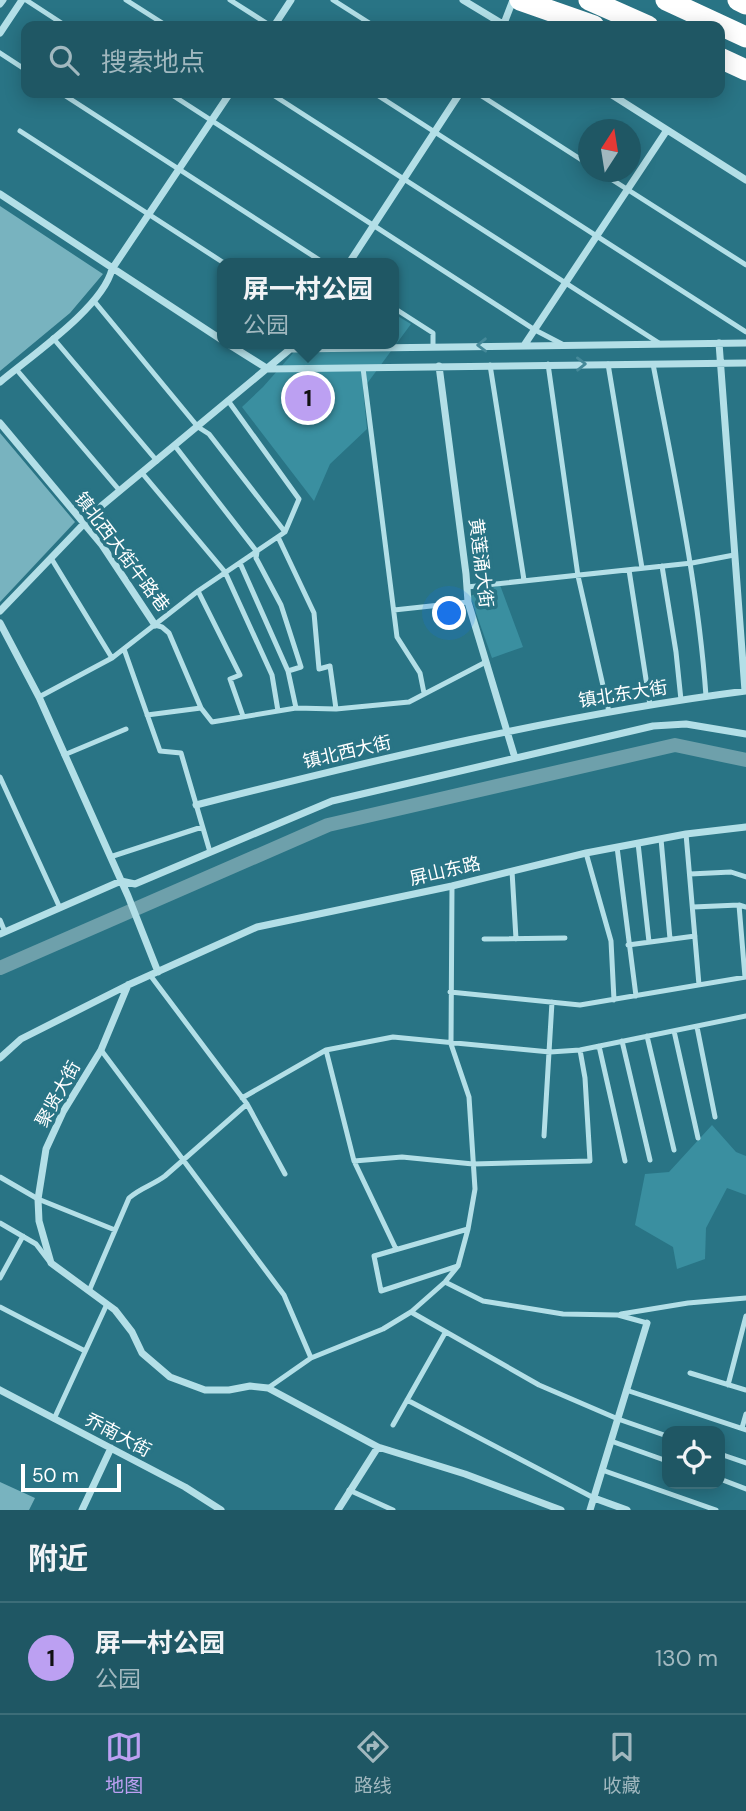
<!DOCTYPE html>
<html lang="zh">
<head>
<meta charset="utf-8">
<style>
	body { margin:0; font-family:"DM Sans","Noto Sans SC",sans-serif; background:#275d6a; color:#f1f3f6 }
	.controls { position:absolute; right:21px; bottom:21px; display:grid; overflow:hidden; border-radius:14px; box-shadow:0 4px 18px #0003 }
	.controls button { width:63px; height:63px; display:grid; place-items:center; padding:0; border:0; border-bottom:2px solid #3c6d78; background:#1f5764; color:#f1f3f6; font:35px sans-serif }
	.compass { position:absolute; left:578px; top:119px; width:63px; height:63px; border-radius:50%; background:#1f5764; box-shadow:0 4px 18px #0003; rotate:12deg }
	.scale { position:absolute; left:21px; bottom:18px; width:100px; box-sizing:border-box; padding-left:7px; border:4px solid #fff; border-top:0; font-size:19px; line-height:24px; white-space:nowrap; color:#fff; -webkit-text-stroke:5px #297485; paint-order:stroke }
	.you { position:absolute; left:450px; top:614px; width:24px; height:24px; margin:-18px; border:5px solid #fff; border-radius:50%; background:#1a73e8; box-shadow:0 0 0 10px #1a73e833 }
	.badge { display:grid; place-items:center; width:46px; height:46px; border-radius:50%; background:#bca0f2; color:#111; font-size:23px; font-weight:700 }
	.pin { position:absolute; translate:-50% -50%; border:4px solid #fff; box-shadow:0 2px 7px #0006 }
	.popup { position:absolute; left:217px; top:258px; width:182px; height:91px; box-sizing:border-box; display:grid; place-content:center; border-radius:14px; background:#1f5764; filter:drop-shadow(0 2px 5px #0005); font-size:23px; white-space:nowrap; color:#a1b8bf }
	.popup b { font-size:26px; color:#f1f3f6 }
	.popup::after { content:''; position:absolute; left:50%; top:100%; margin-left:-14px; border:14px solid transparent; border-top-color:#1f5764 }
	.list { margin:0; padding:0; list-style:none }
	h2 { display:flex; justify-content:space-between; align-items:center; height:91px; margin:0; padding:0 28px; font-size:30px }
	h2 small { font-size:23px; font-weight:400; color:#a1b8bf }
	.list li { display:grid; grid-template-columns:46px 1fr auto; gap:21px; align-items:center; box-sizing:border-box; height:112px; padding:0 28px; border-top:2px solid #3c6d78 }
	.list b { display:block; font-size:26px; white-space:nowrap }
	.list p { margin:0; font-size:23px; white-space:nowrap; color:#a1b8bf }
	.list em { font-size:23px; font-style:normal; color:#a1b8bf }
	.icon { flex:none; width:38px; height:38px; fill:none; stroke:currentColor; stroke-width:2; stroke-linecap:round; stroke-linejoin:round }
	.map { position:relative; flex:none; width:746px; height:1510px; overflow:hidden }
	.search { position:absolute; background:#1f5764; box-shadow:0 4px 18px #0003; left:21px; right:21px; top:21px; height:77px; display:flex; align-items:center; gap:18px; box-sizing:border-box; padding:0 24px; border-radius:14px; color:#a1b8bf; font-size:26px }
	.sheet { height:203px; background:#1f5764 }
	nav { display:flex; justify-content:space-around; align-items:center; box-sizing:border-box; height:98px; border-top:2px solid #3c6d78; background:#1f5764; font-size:19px; color:#a1b8bf }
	nav a { display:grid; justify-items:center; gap:4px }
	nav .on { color:#bca0f2 }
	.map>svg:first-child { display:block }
	.green { fill:#3a8fa0 }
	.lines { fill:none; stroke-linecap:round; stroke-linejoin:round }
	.canal { stroke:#6ea0ab; stroke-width:14 }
	.building { fill:#78b3bf }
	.service { stroke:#b3dfe7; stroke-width:5 }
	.minor { stroke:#b3dfe7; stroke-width:7 }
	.motorway { stroke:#fff; stroke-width:21 }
	.oneway { stroke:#458999 }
	.labels { text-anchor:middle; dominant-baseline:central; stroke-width:7; stroke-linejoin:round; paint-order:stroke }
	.street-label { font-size:18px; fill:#fff; stroke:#297485 }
</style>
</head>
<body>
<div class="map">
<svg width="746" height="1510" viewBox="0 0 746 1510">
	<rect width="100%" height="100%" fill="#297485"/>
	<path class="green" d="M394,314L411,324L363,389L367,429L330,464L314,501L242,407L263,387L301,344H394Z
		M500,585L523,647L492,658L470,596Z
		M712,1125L736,1152L746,1156V1195L727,1188L706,1228L705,1259L677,1269L673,1247L635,1225L645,1174L669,1172Z"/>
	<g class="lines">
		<path class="canal" d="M0,968L328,825L675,745L746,760"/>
	</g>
	<path class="building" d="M0,206L103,274L70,313L0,371Z
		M0,433L75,522L0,602Z
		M0,1482L35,1498L29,1510H0Z"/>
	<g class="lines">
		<path class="service" d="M26,0L66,26
			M126,0L167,26
			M230,0L271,26
			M333,0L374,26
			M0,53L26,70
			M61,93L324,263
			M169,93L535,330L562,344
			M270,93L659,343
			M374,93L746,332
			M477,93L588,164
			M20,131L224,263
			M600,172L746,265
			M94,301L198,427L209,434L285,532
			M394,308L433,333V346
			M53,338L157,461
			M548,364L578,576L609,712
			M608,364L642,568
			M653,364C674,474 698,584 706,696
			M490,365L524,580
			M363,368L397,637L420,673L424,693
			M16,369L120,491
			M175,446L257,552L256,558L281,605L301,667L288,671
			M142,473L225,572L272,675L278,711
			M278,537L314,613L319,669L330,666L336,709
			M51,558L112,658
			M240,563L288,671L296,708
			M662,566L676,652L681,700
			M629,570L650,705
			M467,587L692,563L734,555
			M198,591L240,675L230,679L243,716
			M394,610L468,602
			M155,625L162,627L169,633L201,708
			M124,649L160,751L181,753L210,852
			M39,697L112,658L198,591L285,532L299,499L229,402
			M147,715L201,708L212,722L296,708L336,709L409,702L484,663
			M64,755L126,729
			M0,777L60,908
			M686,834L699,985
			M661,839L670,939
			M638,843L649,942
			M617,847L636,996
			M586,853L611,941L614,1000
			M110,857L202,827
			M512,871L516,939
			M690,874L731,872L746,877
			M739,905L745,977
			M693,907L739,905L746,907
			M0,920L5,932
			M484,939L565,938
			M628,945L695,936
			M150,975L247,1104L285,1174
			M450,992L580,1005L746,977
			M697,1027L715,1117
			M674,1031L698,1138
			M647,1036L674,1150
			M622,1041L650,1160
			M599,1046L625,1161
			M101,1050L284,1295L311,1358
			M326,1050L354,1161L396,1249
			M242,1098L326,1050L393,1037L550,1052L580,1050L746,1016
			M544,1136L552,1002
			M354,1161L402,1157L473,1164L590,1161L585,1078L580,1050
			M0,1177L38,1199L115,1230
			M0,1223L36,1244L49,1261
			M458,1266L381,1291L374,1256L468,1229
			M0,1278L23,1236
			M445,1282L483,1301L563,1314L618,1315L647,1323
			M89,1291L129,1198C140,1188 153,1185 165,1176L247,1104
			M0,1307L85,1351
			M411,1312L539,1385L618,1419L667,1436
			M621,1314L688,1303L746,1298
			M690,1373L746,1390
			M728,1385L746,1316
			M268,1388L311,1358L383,1329L411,1312L445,1282L458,1266L468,1229L475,1189L469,1097L451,1044L452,886
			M626,1390L746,1430
			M407,1400L594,1498
			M54,1419L107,1304
			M393,1425L445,1333
			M742,1428L746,1414
			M611,1441L667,1461
			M720,1454L746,1463
			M602,1470L716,1510
			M720,1479L746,1489
			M349,1490L393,1510"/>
		<path class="minor" d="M463,0L506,26
			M0,4L3,0
			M274,26L291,0
			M503,26L513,0
			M0,33L22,0
			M609,93L746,180
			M0,194L222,340
			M349,263L460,93
			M719,343L745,691
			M228,344L268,369L746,363
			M525,344L667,130
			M293,349L746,343
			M439,366L466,574L468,602L515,758
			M0,382C31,356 103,307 112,269L230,93
			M0,423L102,545L155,625
			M0,611L99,508L295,345
			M0,623L39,697L128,896L158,972
			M196,805C378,759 560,715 746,691
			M0,934L121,881L135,884L332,801L653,726L686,724L746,734
			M128,985L101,1050L63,1112L46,1149L38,1199L39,1221L51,1263L115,1310L132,1332L142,1353L170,1377L205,1390H229L250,1386L268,1388L378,1447L465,1474L561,1510
			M0,1058L21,1039L128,985L257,927L452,886L586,853L686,834L746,827
			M0,1390L185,1487L221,1510
			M594,1498L627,1510
			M82,1510L111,1448
			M338,1510L378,1447
			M590,1510L647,1323"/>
		<path class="motorway" d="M520,0L594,26
			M589,0L648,26
			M666,0L746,37
			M738,0L746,4
			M720,58L746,70"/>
	</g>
	<defs><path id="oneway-chevron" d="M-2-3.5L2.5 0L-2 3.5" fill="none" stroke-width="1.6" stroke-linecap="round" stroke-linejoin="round" transform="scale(1.75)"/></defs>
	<g class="oneway">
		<use href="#oneway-chevron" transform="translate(482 345) rotate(179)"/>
		<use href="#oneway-chevron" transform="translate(581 364) rotate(-1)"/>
	</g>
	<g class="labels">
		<g class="street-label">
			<text transform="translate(122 552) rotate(53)">镇北西大街牛路巷</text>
			<text transform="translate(481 563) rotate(83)">黄莲涌大街</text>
			<text transform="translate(623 694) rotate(-9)">镇北东大街</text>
			<text transform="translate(347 752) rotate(-13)">镇北西大街</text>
			<text transform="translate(445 871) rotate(-13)">屏山东路</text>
			<text transform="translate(58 1094) rotate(-61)">聚贤大街</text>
			<text transform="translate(118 1435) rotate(28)">乔南大街</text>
		</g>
	</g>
</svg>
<div class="controls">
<button><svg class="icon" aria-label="locate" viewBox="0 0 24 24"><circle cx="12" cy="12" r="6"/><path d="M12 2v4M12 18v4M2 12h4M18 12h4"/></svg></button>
</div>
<svg class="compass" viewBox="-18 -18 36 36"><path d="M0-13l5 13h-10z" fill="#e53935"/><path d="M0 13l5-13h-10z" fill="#a1b8bf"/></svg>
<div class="scale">50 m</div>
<div class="you"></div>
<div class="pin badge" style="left:308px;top:398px">1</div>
<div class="popup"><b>屏一村公园</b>公园</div>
<div class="search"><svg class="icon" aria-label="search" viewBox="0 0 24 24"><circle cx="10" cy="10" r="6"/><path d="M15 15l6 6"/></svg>搜索地点</div>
</div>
<section class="sheet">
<h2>附近<small></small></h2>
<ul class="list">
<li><span class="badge">1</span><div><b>屏一村公园</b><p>公园</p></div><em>130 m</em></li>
</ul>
</section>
<nav>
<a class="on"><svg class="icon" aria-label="map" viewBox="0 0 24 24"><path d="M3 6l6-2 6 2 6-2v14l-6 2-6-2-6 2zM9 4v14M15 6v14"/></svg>地图</a>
<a><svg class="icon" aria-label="directions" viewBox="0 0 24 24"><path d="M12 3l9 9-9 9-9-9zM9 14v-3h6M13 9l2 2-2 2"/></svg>路线</a>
<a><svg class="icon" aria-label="saved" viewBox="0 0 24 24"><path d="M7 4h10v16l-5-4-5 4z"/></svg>收藏</a>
</nav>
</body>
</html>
